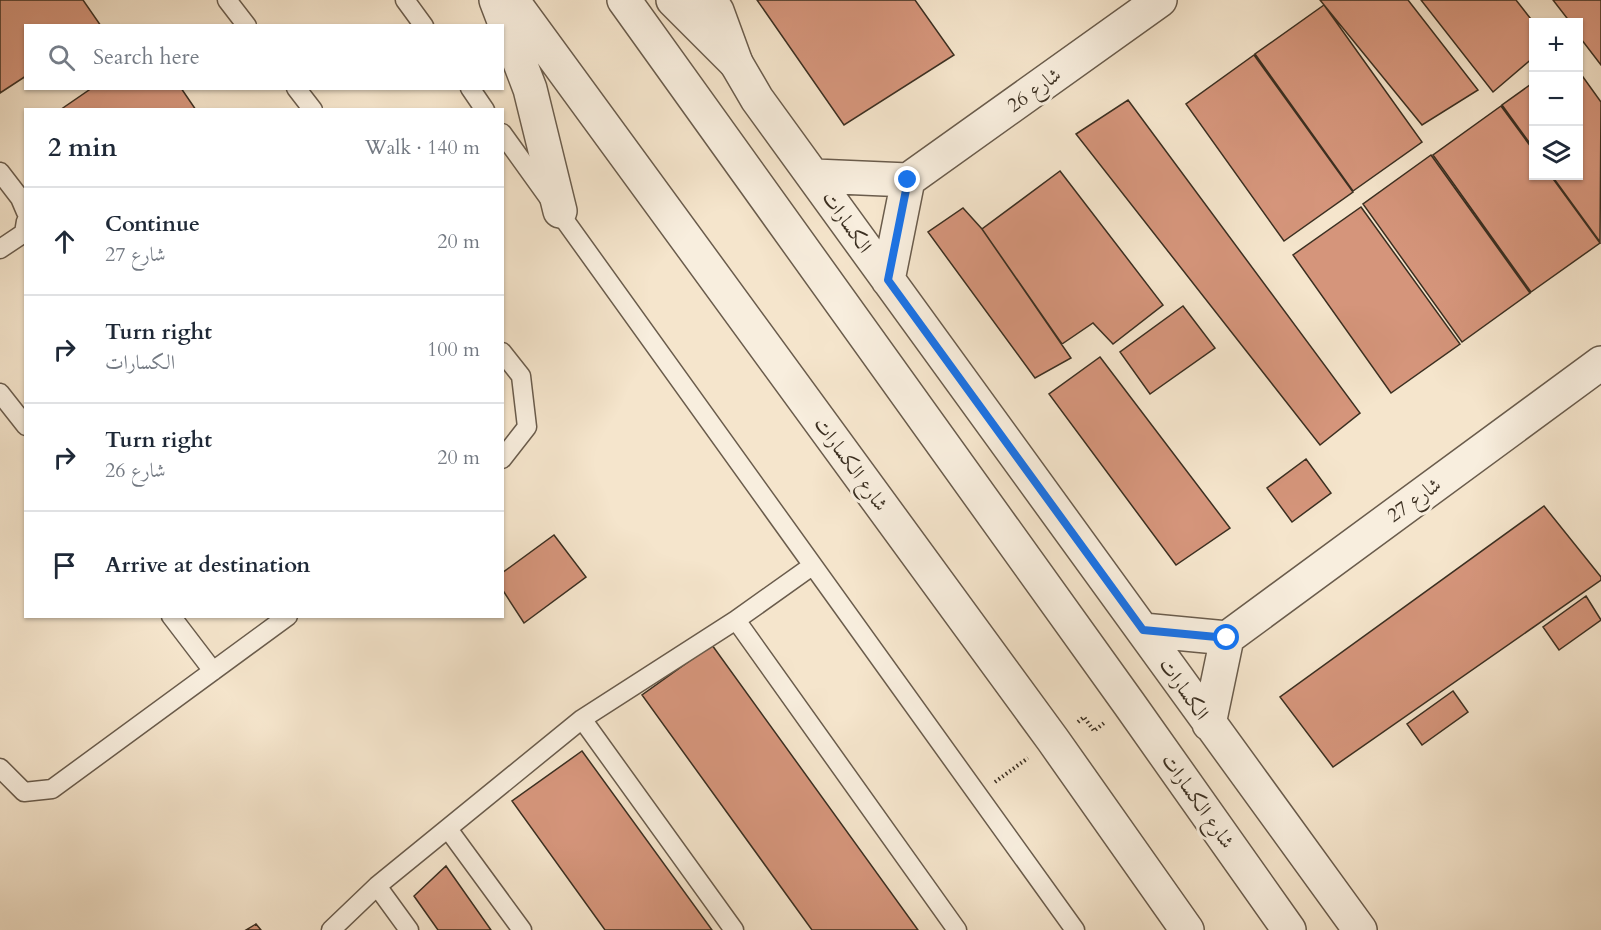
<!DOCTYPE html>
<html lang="en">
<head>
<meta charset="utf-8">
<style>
	body { margin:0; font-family:Cardo,Amiri,serif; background:#f6f6f7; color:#1f2937 }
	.controls { position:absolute; right:18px; top:18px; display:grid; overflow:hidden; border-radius:0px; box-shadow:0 2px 4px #0004 }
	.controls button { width:54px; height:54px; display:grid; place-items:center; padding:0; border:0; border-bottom:2px solid #e0e1e3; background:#fff; color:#1f2937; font:30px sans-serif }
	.stop { position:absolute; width:18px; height:18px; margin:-14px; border:4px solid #1a73e8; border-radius:50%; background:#fff }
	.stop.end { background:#1a73e8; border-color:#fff; box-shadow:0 2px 6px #0008 }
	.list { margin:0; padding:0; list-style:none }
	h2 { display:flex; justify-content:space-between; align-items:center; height:78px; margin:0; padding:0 24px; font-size:26px }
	h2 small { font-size:20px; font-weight:400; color:#747a83 }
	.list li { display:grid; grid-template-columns:39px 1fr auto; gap:18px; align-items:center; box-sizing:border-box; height:108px; padding:0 24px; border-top:2px solid #e0e1e3 }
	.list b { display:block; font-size:22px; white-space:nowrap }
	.list p { margin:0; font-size:20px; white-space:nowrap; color:#747a83 }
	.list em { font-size:20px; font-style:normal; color:#747a83 }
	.icon { flex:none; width:33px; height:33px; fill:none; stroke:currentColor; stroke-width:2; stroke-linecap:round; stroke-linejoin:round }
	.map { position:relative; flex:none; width:1601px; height:930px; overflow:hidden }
	.search { position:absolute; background:#fff; box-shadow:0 2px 4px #0004; left:24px; top:24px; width:480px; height:66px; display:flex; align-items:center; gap:15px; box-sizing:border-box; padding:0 21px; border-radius:0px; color:#747a83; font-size:22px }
	.panel { position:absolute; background:#fff; box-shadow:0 2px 4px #0004; left:24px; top:108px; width:480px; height:510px; border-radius:0px }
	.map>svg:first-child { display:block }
	.building { fill:#d5957b; stroke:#3b2f21; stroke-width:1.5 }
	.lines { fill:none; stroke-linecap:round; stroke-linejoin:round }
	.service-casing { stroke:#6a5c4c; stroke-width:21 }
	.minor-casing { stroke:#6a5c4c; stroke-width:36 }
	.tertiary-casing { stroke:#6a5c4c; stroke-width:36 }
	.path { stroke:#3b2f21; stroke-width:4; stroke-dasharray:1.5 3; stroke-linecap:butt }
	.service { stroke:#f8eede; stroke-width:18 }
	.minor { stroke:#f8eede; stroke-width:33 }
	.tertiary { stroke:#f8eede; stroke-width:33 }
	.route { stroke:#1a73e8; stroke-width:8 }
	.labels { text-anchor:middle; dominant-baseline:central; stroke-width:6; stroke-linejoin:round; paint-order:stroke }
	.street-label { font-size:20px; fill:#3b2f21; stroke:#f8eede }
</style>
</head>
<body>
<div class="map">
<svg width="1601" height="930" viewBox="0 0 1601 930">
	<rect width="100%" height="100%" fill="#f5e5cc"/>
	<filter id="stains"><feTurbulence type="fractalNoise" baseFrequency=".00333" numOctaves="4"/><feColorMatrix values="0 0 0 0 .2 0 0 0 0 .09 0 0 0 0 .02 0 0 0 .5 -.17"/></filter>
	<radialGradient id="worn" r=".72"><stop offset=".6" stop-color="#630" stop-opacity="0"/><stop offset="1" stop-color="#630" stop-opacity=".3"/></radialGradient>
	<path class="building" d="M0,0H83L101,26H26V76L0,93Z
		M757,0H915L954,55L844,125Z
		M1320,0H1408L1478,90L1422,125Z
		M1421,0H1516L1534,23V57L1493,92Z
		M1553,0H1601V65L1578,35V22H1570Z
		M1324,5L1422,142L1353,191L1255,54Z
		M1254,55L1353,192L1284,241L1186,104Z
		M1578,70L1601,102L1600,242L1552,176H1578Z
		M1534,82V149L1502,105Z
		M92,88H181L196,110H60Z
		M1128,100L1360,413L1320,445L1076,134Z
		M1501,106L1534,151V176H1551L1600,243L1531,292L1433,155Z
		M1431,155L1530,293L1462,342L1363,204Z
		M1060,171L1163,305L1113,344L1093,323L1062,344L982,229Z
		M1361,207L1460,344L1391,393L1293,255Z
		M963,208L982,229L1071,358L1035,378L928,232Z
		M1183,306L1215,348L1150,394L1120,352Z
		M1100,357L1230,528L1176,565L1049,394Z
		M1306,459L1331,493L1292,522L1267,488Z
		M1544,506L1601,577V580L1333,767L1280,697Z
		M554,535L586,577L524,623L502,589V573Z
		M1586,596L1601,620L1559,650L1543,627Z
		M712,645L918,930H812L642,695Z
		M1453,691L1468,712L1422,745L1407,724Z
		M582,751L712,930H605L512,801Z
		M446,866L491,930H438L414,896Z
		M256,924L261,930H246Z"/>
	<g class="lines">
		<g class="service-casing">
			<path id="service" d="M227,0L247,26
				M405,0L424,26
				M296,88L313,110
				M470,88L485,110
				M502,133L1075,930
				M0,172L20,198L26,212
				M0,249L24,233L26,221
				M502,352L521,376L527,427L502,459
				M0,393L26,426
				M171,616L213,671
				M736,620L957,930
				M582,719L734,930
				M0,768L24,792L52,789L288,616
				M448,829L522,930
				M377,886L409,930
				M331,930L377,886L582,719L736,620L812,566"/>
		</g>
		<g class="minor-casing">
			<path id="minor" d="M710,0L717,11L736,63L757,99L1360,930
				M815,176L908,180L1160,0
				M888,280L908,180
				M1143,630L1227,638L1601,363
				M1209,724L1227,638"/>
		</g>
		<g class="tertiary-casing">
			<path id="tertiary" d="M496,0L530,89L560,211
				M512,0L1053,740L1187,930
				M624,0L1130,705L1289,930
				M673,0L736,63"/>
		</g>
		<path class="path" d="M1078,722L1084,717L1094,731L1104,723
			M995,782L1028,758"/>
		<use href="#service" class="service"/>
		<use href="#minor" class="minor"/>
		<use href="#tertiary" class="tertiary"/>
	</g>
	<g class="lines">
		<path class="route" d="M908,180L888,280L1143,630L1227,638"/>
	</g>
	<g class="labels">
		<g class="street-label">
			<text transform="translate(1034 90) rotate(-36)">شارع 26</text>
			<text transform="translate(847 222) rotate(55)">الكسارات</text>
			<text transform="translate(851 464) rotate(54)">شارع الكسارات</text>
			<text transform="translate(1414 500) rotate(-36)">شارع 27</text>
			<text transform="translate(1184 689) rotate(55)">الكسارات</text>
			<text transform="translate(1198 801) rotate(55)">شارع الكسارات</text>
		</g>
	</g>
	<rect width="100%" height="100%" filter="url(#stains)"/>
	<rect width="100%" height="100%" fill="url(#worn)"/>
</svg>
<div class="controls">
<button>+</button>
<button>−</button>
<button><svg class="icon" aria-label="layers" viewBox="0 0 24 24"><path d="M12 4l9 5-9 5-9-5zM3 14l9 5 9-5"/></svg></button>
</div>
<div class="stop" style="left:1227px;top:638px"></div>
<div class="stop end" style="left:908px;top:180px"></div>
<div class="search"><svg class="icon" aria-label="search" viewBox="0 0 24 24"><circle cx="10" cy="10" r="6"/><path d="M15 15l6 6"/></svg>Search here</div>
<section class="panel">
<h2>2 min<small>Walk · 140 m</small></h2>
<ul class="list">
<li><svg class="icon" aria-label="ahead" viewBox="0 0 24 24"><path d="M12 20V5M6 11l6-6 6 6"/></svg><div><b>Continue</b><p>شارع 27</p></div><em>20 m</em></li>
<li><svg class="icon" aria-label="right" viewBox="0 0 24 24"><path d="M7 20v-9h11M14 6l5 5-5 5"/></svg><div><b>Turn right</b><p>الكسارات</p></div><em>100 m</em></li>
<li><svg class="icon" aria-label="right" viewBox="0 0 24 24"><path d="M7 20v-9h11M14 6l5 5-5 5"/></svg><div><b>Turn right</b><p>شارع 26</p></div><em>20 m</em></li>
<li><svg class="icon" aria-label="arrive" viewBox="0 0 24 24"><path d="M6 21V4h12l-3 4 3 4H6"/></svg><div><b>Arrive at destination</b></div></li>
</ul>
</section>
</div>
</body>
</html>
